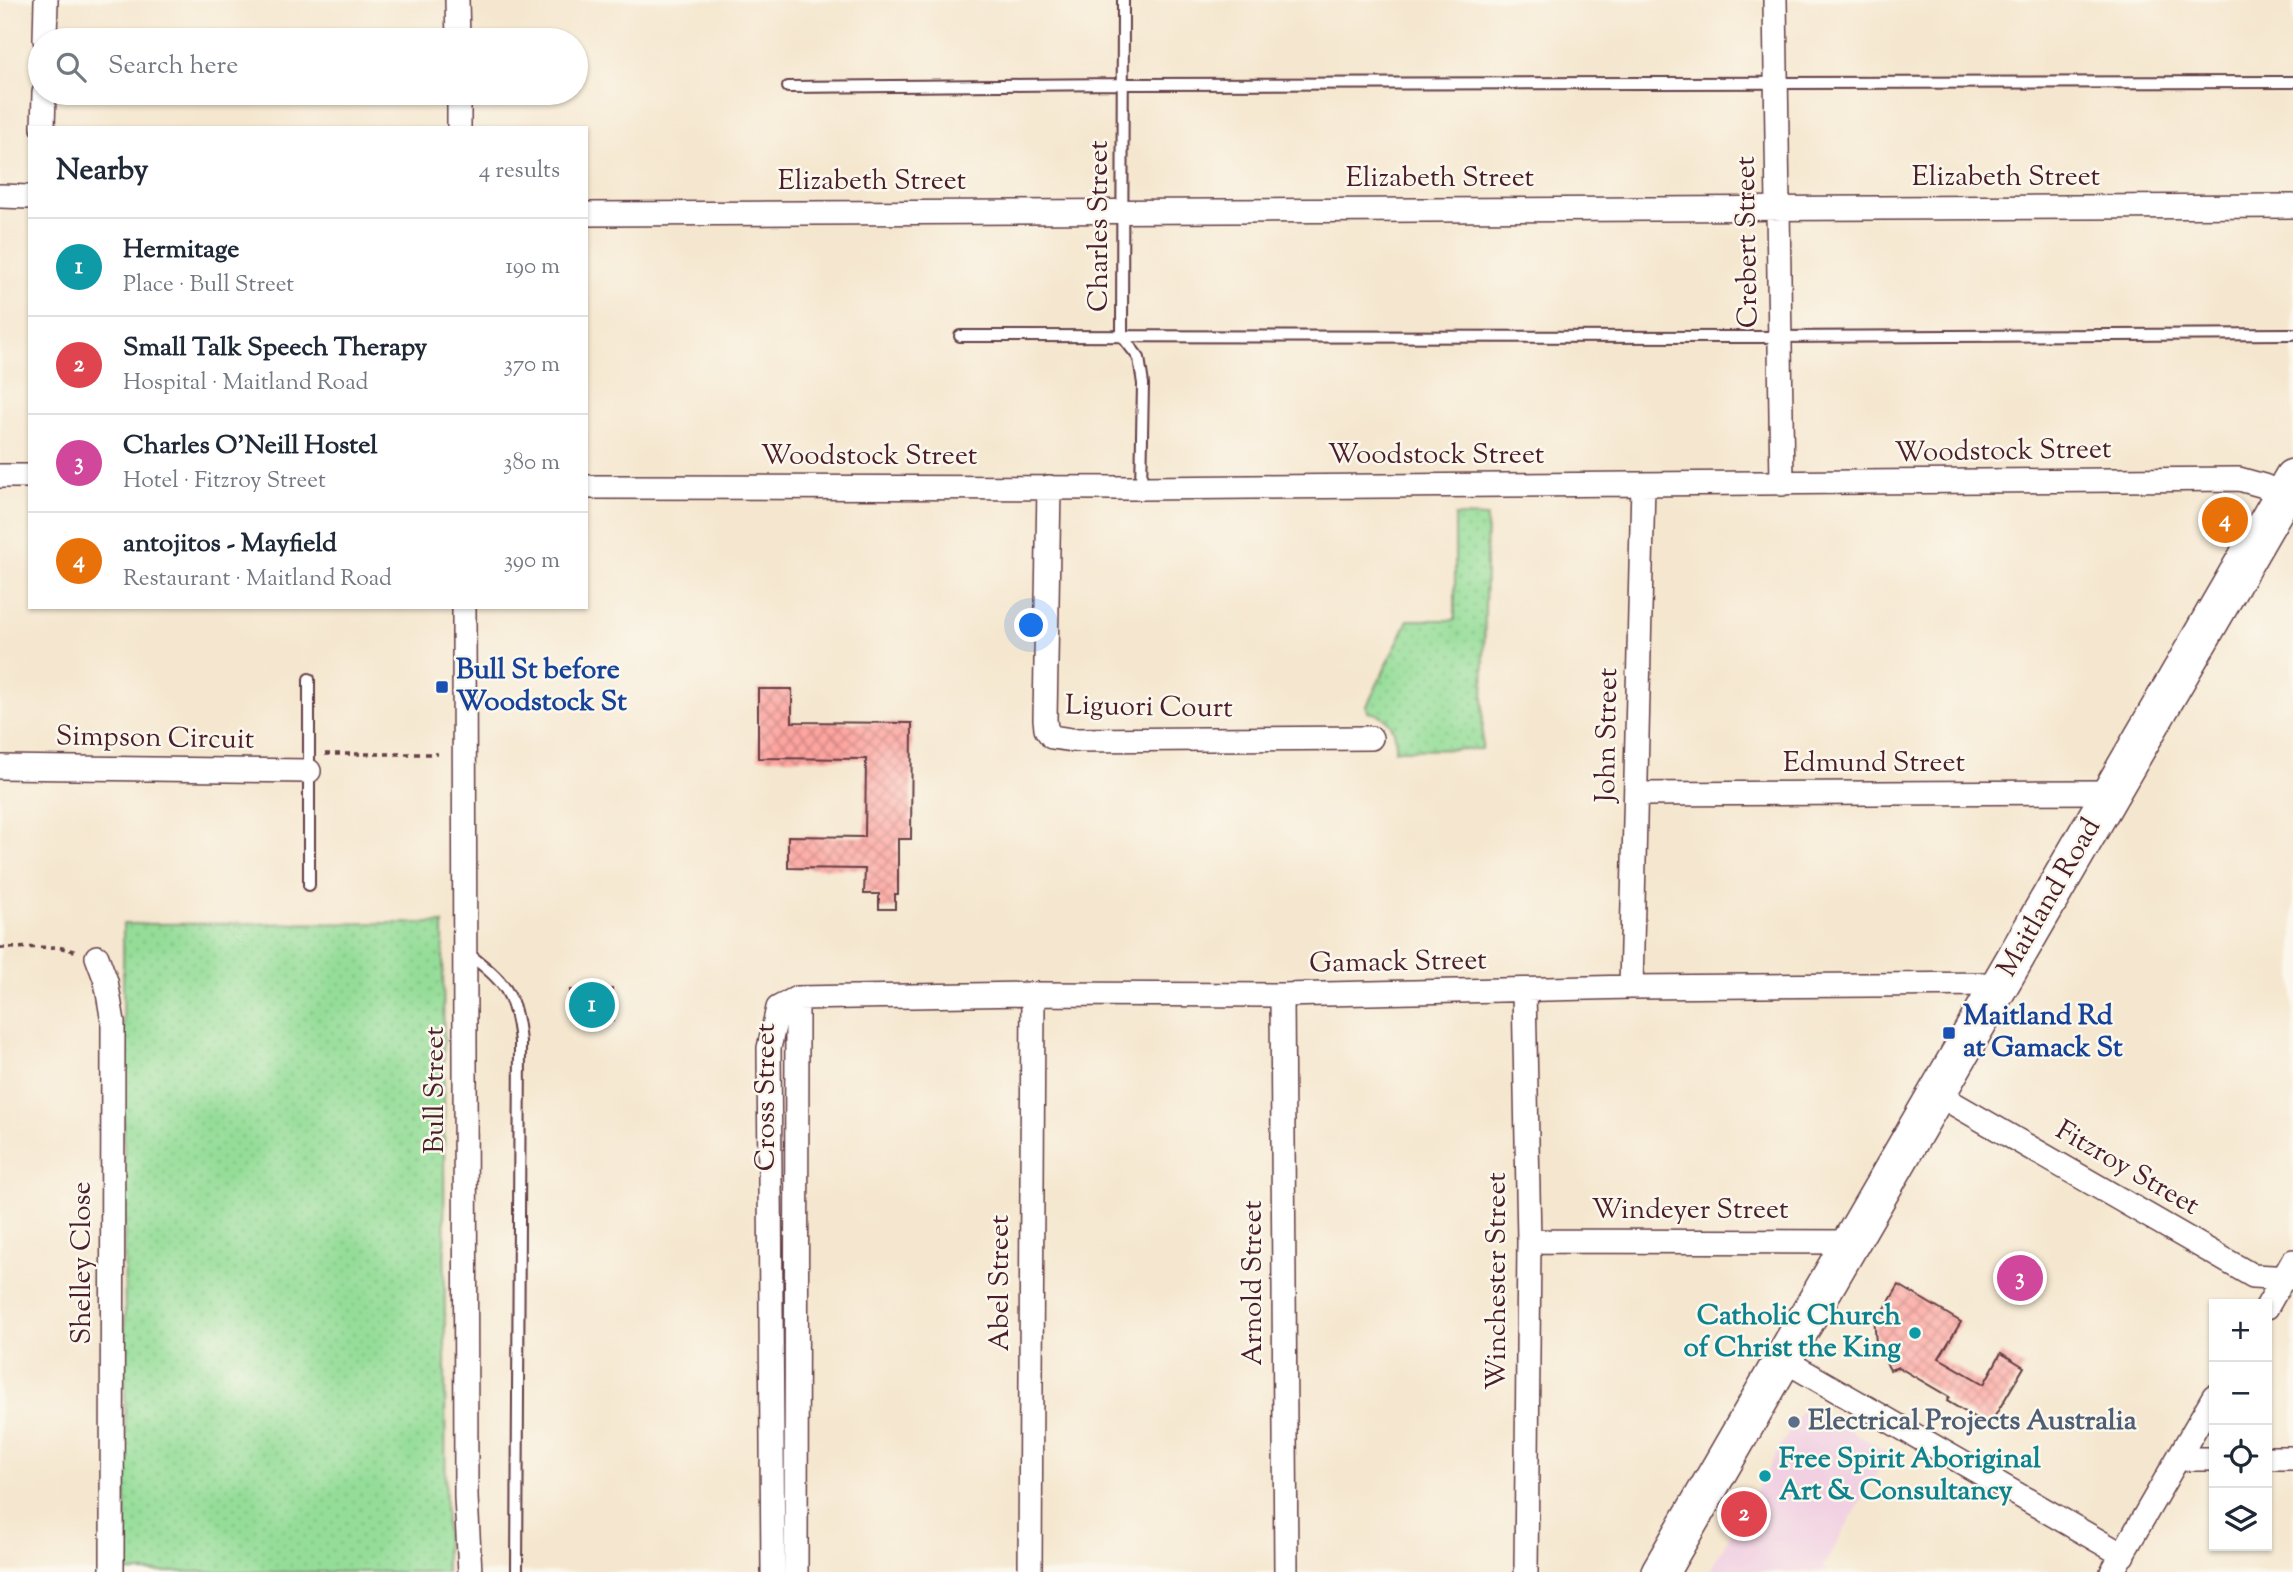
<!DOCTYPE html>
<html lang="en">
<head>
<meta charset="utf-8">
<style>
	body { margin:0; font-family:"Sorts Mill Goudy",serif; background:#f2f2f3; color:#1f2937 }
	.controls { position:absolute; right:21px; bottom:21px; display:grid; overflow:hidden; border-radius:0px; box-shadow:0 2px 5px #0004 }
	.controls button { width:63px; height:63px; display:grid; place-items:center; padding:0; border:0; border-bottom:2px solid #e0e1e3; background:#fff; color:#1f2937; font:35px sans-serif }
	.you { position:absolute; left:1032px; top:626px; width:24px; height:24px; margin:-18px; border:5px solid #fff; border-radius:50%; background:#1a73e8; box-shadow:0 0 0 10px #1a73e833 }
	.badge { display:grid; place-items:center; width:46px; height:46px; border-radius:50%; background:#c8321e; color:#fff; font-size:23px; font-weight:700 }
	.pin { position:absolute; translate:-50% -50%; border:4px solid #fff; box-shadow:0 2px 7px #0006 }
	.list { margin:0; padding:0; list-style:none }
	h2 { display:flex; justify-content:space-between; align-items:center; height:91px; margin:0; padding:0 28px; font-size:30px }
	h2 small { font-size:23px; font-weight:400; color:#747a83 }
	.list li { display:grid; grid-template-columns:46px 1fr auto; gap:21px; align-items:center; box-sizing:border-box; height:98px; padding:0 28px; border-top:2px solid #e0e1e3 }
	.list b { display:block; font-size:26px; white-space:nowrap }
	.list p { margin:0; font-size:23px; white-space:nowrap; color:#747a83 }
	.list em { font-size:23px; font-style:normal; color:#747a83 }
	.icon { flex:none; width:38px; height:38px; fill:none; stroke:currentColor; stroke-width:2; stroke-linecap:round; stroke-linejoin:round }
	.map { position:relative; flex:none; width:2293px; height:1572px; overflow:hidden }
	.search { position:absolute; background:#fff; box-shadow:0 2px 5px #0004; left:28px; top:28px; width:560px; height:77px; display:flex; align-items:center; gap:18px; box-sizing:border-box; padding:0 24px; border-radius:38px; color:#747a83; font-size:26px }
	.panel { position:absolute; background:#fff; box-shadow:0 2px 5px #0004; left:28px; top:126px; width:560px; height:483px; border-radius:0px }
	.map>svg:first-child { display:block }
	.built { fill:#f1d0e2 }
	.park { fill:url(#park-dots); stroke:#6f7e62; stroke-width:2 }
	.building { fill:url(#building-cross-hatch) }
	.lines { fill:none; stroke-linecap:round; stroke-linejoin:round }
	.service-casing { stroke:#643d44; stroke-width:14 }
	.minor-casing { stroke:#643d44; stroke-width:26 }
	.primary-casing { stroke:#643d44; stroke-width:40 }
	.path { stroke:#643d44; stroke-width:3.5; stroke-dasharray:5 5; stroke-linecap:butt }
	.service { stroke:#fff; stroke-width:10 }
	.minor { stroke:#fff; stroke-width:23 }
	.primary { stroke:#fff; stroke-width:37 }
	.transit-dot { fill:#1a4fb4; stroke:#fbf7ec; stroke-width:2.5 }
	.culture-dot { fill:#0f9aa8; stroke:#fbf7ec; stroke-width:2.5 }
	.service-dot { fill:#5c6f8a; stroke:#fbf7ec; stroke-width:2.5 }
	.labels { text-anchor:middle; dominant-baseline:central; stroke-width:5; stroke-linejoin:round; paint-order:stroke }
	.street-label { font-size:28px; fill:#4a1f2b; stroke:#fbf7ec }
	.transit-label { font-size:28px; font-weight:bold; fill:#164399; stroke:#fbf7ec; text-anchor:start }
	.culture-label { font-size:28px; font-weight:bold; fill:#0d838f; stroke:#fbf7ec; text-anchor:end }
	.service-label { font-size:28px; font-weight:bold; fill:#4e5e75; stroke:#fbf7ec; text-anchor:start }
</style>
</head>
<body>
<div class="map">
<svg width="2293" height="1572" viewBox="0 0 2293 1572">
	<defs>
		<pattern id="park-dots" width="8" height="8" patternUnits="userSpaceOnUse" patternTransform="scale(1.75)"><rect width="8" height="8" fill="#94dd98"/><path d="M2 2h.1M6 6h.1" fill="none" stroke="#81bd83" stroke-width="1.8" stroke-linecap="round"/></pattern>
		<pattern id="building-cross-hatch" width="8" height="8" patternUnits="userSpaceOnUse" patternTransform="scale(1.75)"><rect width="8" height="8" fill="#fea5a0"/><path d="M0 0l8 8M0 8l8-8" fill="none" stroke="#d08683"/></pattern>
	</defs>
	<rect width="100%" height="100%" fill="#fbf7ec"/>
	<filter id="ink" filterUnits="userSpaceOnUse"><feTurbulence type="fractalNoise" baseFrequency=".0143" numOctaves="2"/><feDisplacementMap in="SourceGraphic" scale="14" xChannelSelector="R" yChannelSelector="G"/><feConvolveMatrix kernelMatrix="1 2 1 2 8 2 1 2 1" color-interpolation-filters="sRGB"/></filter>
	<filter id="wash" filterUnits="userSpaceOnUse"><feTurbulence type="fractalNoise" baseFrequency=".00686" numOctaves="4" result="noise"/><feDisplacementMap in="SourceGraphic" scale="28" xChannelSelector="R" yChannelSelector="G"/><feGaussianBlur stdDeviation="1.57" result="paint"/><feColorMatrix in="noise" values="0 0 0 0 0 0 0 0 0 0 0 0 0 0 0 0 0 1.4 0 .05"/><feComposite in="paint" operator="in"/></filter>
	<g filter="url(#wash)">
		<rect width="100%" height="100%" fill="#f5e7cf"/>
		<path class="built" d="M1805,1404L1889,1453L1823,1567L1830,1572H1709Z"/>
		<path class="park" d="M1455,516L1487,517L1482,749L1395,750C1398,729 1389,715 1368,712L1367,706L1408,620H1455Z
			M443,923L446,1572H126L123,924Z"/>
		<g id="blocks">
			<path class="building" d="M758,689H792V722L912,723L911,839H898V894H895V909H879V894H864L865,869L788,868V836L865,837L866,759L758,758Z
				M612,989L613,1021L571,1022L570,990Z
				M1899,1285L1961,1322L1939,1358L1984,1384L2001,1353L2024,1367L1989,1426L1947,1401L1949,1397L1898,1367L1890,1370L1876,1344L1874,1315H1881Z"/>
		</g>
	</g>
	<g filter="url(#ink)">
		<use href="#blocks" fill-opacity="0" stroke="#643d44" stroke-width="2"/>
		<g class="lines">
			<g class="service-casing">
				<path id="service" d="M1123,0L1122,336L1139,358L1143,384L1141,488
					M788,87L1123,84L2293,82
					M960,336L1759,337L2293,334
					M309,679V885
					M466,952C505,982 515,992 520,1042L517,1572"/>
			</g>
			<g class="minor-casing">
				<path id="minor" d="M457,0L458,40
					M1775,0L1782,484
					M45,40L46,0
					M459,93V128
					M43,128L44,93
					M0,196L30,197
					M586,214L2293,206
					M0,476H30
					M586,487L1141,488L2239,479L2264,486L2283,496
					M1049,487L1045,719L1046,729L1052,737L1072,740L1371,738
					M464,607L466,1497L470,1572
					M0,767L309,771
					M1636,794L2111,792
					M97,957L106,981L113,1022L112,1572
					M1631,987L1643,484
					M1524,990L1529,1241L1526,1572
					M1282,995L1286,1572
					M1937,1094L2253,1276L2293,1278
					M1529,1241L1852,1242
					M2267,1307L2293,1261
					M1782,1359L2123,1555
					M2267,1458H2293
					M2178,1459H2214
					M773,1572L769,1048L778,1008L797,998L1033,994L1282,995L1631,987L2000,984
					M796,1572L797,998
					M1030,1572L1033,994
					M2112,1572L2214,1396"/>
			</g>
			<g class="primary-casing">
				<path id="primary" d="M1660,1572L2293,478"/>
			</g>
			<path class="path" d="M325,754H438
				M0,948L58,947L78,952"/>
			<use href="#service" class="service"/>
			<use href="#minor" class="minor"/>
			<use href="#primary" class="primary"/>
		</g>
	</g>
	<g class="transit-dot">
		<rect x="435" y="680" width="14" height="14" rx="3.5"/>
		<rect x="1942" y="1026" width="14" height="14" rx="3.5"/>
	</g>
	<g class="culture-dot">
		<circle cx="1915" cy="1333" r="7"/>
		<circle cx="1765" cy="1476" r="7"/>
	</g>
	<circle class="service-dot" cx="1794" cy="1422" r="7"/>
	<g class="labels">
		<g class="street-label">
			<text x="2006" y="178">Elizabeth Street</text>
			<text x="1440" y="179">Elizabeth Street</text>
			<text x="872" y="182">Elizabeth Street</text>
			<text transform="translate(1100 226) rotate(-90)">Charles Street</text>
			<text transform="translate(1748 242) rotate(-91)">Crebert Street</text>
			<text transform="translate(2003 452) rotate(-1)">Woodstock Street</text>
			<text x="1436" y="456">Woodstock Street</text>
			<text x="869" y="457">Woodstock Street</text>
			<text transform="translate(1149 708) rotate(1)">Liguori Court</text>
			<text transform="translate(1608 735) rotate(-89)">John Street</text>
			<text transform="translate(155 739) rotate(1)">Simpson Circuit</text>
			<text x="1874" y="764">Edmund Street</text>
			<text transform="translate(2050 898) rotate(-60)">Maitland Road</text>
			<text transform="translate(1398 963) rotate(-1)">Gamack Street</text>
			<text transform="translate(436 1090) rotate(-90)">Bull Street</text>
			<text transform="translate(767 1097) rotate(-90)">Cross Street</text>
			<text transform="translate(2127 1169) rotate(30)">Fitzroy Street</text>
			<text x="1690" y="1211">Windeyer Street</text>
			<text transform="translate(83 1263) rotate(-90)">Shelley Close</text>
			<text transform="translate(1498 1281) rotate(-90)">Winchester Street</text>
			<text transform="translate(1001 1283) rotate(-90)">Abel Street</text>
			<text transform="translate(1254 1283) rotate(-90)">Arnold Street</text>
		</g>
		<g class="transit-label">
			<text x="456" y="671">Bull St before<tspan x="456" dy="32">Woodstock St</tspan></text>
			<text x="1963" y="1017">Maitland Rd<tspan x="1963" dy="32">at Gamack St</tspan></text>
		</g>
		<g class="culture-label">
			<text x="1901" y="1317">Catholic Church<tspan x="1901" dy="32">of Christ the King</tspan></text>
			<text x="1779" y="1460" text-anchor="start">Free Spirit Aboriginal<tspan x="1779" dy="32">Art &amp; Consultancy</tspan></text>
		</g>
		<g class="service-label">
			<text x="1808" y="1422">Electrical Projects Australia</text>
		</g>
	</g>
</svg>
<div class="controls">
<button>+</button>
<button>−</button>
<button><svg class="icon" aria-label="locate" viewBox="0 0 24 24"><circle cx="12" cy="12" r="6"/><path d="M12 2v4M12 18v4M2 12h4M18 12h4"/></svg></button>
<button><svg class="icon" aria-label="layers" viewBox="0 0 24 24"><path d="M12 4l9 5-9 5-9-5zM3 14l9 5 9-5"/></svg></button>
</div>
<div class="you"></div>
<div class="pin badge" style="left:592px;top:1005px;background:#0f9aa8">1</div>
<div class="pin badge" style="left:1744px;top:1514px;background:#e0444e">2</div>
<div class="pin badge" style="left:2020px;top:1278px;background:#d1479c">3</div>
<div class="pin badge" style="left:2225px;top:520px;background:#e8710a">4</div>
<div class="search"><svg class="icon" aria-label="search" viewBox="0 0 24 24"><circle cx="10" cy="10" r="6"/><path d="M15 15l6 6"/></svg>Search here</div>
<section class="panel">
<h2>Nearby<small>4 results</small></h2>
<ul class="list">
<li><span class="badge" style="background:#0f9aa8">1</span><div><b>Hermitage</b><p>Place · Bull Street</p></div><em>190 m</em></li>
<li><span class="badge" style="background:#e0444e">2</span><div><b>Small Talk Speech Therapy</b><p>Hospital · Maitland Road</p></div><em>370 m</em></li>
<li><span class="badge" style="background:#d1479c">3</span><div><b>Charles O'Neill Hostel</b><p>Hotel · Fitzroy Street</p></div><em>380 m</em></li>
<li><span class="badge" style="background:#e8710a">4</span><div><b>antojitos - Mayfield</b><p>Restaurant · Maitland Road</p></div><em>390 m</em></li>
</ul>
</section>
</div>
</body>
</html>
